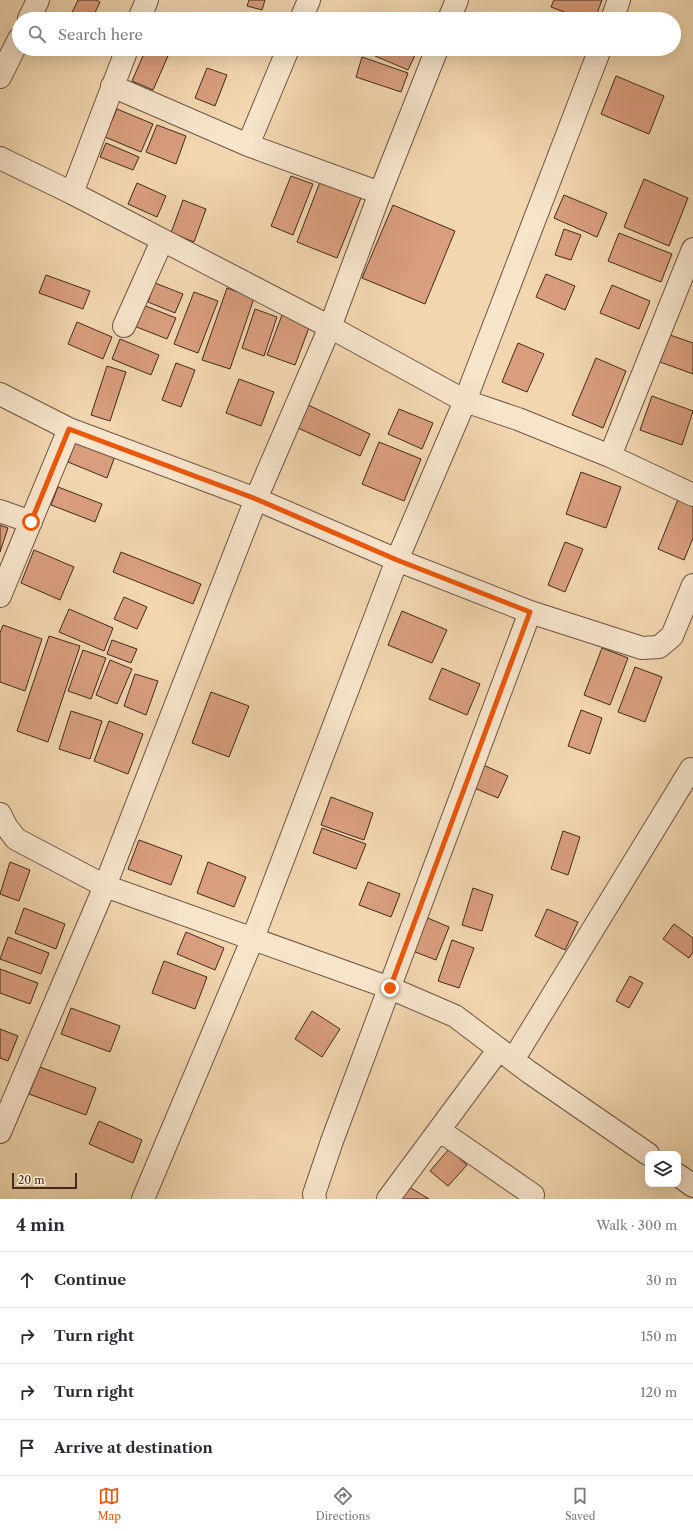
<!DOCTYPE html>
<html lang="en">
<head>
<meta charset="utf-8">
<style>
	body { margin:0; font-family:"Libre Caslon Text",serif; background:#f2f2f3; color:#2b2b33 }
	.controls { position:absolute; right:12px; bottom:12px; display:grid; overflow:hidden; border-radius:8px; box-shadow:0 4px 16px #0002 }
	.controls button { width:36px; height:36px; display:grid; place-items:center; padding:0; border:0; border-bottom:1px solid #e1e1e2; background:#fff; color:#2b2b33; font:20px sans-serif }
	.scale { position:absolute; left:12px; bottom:10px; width:65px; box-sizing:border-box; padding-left:4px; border:2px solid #44291d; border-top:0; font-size:11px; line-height:14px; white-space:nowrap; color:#44291d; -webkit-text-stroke:3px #f6e4cb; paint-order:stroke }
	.stop { position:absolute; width:12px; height:12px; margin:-9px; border:3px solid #ea580c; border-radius:50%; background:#fff }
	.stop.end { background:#ea580c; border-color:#fff; box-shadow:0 1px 4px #0008 }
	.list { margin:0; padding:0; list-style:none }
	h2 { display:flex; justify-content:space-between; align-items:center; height:52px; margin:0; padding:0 16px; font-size:17px }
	h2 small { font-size:13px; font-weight:400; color:#7c7c81 }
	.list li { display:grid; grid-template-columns:26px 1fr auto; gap:12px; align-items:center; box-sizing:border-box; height:56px; padding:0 16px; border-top:1px solid #e1e1e2 }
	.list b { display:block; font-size:15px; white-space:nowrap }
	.list em { font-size:13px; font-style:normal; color:#7c7c81 }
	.icon { flex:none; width:22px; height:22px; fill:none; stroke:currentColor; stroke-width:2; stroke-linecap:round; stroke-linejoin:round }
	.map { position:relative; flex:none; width:693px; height:1199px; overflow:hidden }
	.search { position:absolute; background:#fff; box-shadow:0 4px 16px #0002; left:12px; right:12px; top:12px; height:44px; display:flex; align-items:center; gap:10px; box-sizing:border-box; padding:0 14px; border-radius:22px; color:#7c7c81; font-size:15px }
	.sheet { height:276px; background:#fff }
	nav { display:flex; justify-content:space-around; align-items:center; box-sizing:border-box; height:56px; border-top:1px solid #e1e1e2; background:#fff; font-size:11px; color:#7c7c81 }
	nav a { display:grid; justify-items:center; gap:2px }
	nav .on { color:#ea580c }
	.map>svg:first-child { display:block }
	.building { fill:#d89e7e; stroke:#44291d }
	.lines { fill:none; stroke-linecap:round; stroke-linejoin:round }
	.street-casing { stroke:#6f5442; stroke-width:24 }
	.street { stroke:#f6e4cb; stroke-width:22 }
	.route { stroke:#ea580c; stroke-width:5 }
</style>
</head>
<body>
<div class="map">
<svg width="693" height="1199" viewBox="0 0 693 1199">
	<rect width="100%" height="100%" fill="#f1d6af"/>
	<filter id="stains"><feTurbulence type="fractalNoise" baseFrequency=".005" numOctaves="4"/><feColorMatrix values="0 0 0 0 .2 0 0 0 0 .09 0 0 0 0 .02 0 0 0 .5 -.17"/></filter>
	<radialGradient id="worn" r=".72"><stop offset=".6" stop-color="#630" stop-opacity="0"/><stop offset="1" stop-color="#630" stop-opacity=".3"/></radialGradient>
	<path class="building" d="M78,0H96L100,2L92,19H69Z
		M249,0H265L262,10L247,6Z
		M554,0H602L595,19H583L551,7Z
		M146,49H151L168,56L153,90L132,81Z
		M379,49H408L416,53L408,70L375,56Z
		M362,57L408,73L401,92L356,77Z
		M207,68L227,75L215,106L195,98Z
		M616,76L664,96L649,134L601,114Z
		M117,109L153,124L141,152L105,137Z
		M157,125L186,136L176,164L146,152Z
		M106,143L139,157L133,170L100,157Z
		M291,176L313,184L293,235L271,226Z
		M644,179L688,198L669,246L624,227Z
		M320,182L361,198L337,258L297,242Z
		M137,183L166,196L157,217L128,204Z
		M564,195L607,213L597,237L554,218Z
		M183,200L206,209L194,242L171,233Z
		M393,205L455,231L425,304L362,278Z
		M564,229L581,235L571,260L555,255Z
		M619,233L672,254L661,282L608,261Z
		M546,274L575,286L565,310L536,297Z
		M46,275L90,291L83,309L39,293Z
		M155,283L183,294L175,313L148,302Z
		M612,285L650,301L639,329L600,313Z
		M227,288L254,298L230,369L202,360Z
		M194,292L218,301L198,353L174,344Z
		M143,305L176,318L167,339L134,326Z
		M255,309L277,317L264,356L242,348Z
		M282,315L310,325L295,365L267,355Z
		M77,322L112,337L103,359L68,344Z
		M670,335L693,343V374L660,362Z
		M120,339L159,355L151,375L112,359Z
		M518,343L544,354L527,392L502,382Z
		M596,358L626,371L603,428L572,415Z
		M176,363L195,370L181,407L162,400Z
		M107,366L126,372L110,421L91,415Z
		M239,379L274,392L261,426L226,413Z
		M652,396L693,411L682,445L640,430Z
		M308,405L370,434L360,456L298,428Z
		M399,409L433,423L422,449L388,434Z
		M76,441L115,456L107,478L68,462Z
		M379,442L421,459L404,501L362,484Z
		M581,472L621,487L606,528L566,514Z
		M58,487L102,504L95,522L51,505Z
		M679,497L693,503V538L684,560L658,549Z
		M0,525L8,528L0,552Z
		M565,542L583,549L565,592L548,585Z
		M34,550L74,567L60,600L21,583Z
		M121,552L201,584L193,604L113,572Z
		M124,597L147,607L137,629L114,619Z
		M69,609L113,628L104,651L59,632Z
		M402,611L447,630L432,663L388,645Z
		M3,625L42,639L25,691L0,682V633Z
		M49,636L80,646L48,742L17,731Z
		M112,640L137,649L131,663L107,654Z
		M602,648L628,658L610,705L584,695Z
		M83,650L106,658L91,699L68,691Z
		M110,660L132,669L117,704L96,695Z
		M635,667L662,677L645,722L618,712Z
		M442,668L480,684L467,715L429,699Z
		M135,674L158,681L146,715L124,706Z
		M211,692L249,706L229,757L192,743Z
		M581,710L602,718L590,754L568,746Z
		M71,711L102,721L90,759L59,749Z
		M109,721L143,734L128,774L94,761Z
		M481,764L508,776L498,798L472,787Z
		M331,797L373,813L364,840L321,825Z
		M322,828L366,844L356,869L313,853Z
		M563,831L580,837L568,875L551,869Z
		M139,840L182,856L171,885L128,869Z
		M10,862L30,870L19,901L0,894Z
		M208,862L246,877L234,907L197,893Z
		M368,882L400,894L391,917L359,905Z
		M473,888L493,895L482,931L462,925Z
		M24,908L65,924L56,949L15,933Z
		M547,909L578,922L565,950L535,936Z
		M423,916L449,927L436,960L410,950Z
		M674,924L693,938V952L689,958L663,939Z
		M186,932L224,948L215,970L177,954Z
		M8,937L49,953L41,974L0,959Z
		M452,940L474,948L459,988L438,981Z
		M164,961L207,977L195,1009L152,993Z
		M0,969L38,983L30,1004L0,993Z
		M630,976L643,983L629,1008L616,1001Z
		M71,1008L120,1026L110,1052L61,1034Z
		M312,1011L340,1029L322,1057L295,1039Z
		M0,1029L18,1036L8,1061L0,1058Z
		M40,1067L96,1088L86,1115L29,1094Z
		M99,1121L142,1140L133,1163L89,1144Z
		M449,1149L467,1165L448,1186L430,1171Z
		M401,1182L429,1199H392Z"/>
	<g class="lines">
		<g class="street-casing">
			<path id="street" d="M29,19L38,0
				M139,19L147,0
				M301,19L309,0
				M449,19L457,0
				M612,19L619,0
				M288,49L248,145L380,193
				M0,77L19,39
				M112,86L248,145
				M0,158L72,193L330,327L465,401L518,419L610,456L693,249
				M72,193L127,49
				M124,326L162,241
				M0,394L69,429L256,499L397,560L530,612L642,648L659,647L672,636L693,585
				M610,456L693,495
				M0,511L31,522
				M0,596L69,429
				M0,814L6,826L16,839L105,886L390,988L455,1016L529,1072L648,1154
				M513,1060L691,769
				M439,1130L533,1195
				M0,1132L105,886L256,499L330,327L380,193L437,49
				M678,1175L693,1186
				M143,1199L253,938L397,560L465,401L600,49
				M315,1199L314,1194L332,1141L530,612
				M388,1199L499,1049"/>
		</g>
		<use href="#street" class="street"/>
	</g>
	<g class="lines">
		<path class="route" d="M31,522L69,429L256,499L397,560L530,612L390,988"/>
	</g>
	<rect width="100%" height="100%" filter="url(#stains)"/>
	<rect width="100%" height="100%" fill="url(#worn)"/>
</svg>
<div class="controls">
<button><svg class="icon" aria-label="layers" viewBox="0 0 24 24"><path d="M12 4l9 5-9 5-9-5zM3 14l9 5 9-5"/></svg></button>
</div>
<div class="scale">20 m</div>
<div class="stop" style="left:31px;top:522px"></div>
<div class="stop end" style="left:390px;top:988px"></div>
<div class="search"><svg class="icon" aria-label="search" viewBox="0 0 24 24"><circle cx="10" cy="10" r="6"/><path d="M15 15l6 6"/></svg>Search here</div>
</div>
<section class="sheet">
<h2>4 min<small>Walk · 300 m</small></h2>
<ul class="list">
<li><svg class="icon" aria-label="ahead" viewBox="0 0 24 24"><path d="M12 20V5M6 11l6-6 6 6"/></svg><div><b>Continue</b></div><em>30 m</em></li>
<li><svg class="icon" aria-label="right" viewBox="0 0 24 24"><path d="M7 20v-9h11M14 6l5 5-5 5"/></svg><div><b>Turn right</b></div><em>150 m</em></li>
<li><svg class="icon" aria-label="right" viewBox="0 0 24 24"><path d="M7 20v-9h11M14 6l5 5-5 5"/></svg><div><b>Turn right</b></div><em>120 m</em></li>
<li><svg class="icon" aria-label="arrive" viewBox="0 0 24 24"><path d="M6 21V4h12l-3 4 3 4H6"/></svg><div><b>Arrive at destination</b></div></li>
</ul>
</section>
<nav>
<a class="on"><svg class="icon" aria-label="map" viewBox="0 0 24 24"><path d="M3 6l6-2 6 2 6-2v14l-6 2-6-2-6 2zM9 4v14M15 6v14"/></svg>Map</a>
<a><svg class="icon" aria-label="directions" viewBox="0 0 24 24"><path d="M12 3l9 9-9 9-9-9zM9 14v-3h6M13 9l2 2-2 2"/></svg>Directions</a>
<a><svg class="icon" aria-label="saved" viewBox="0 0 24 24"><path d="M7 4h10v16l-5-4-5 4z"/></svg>Saved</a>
</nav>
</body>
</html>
